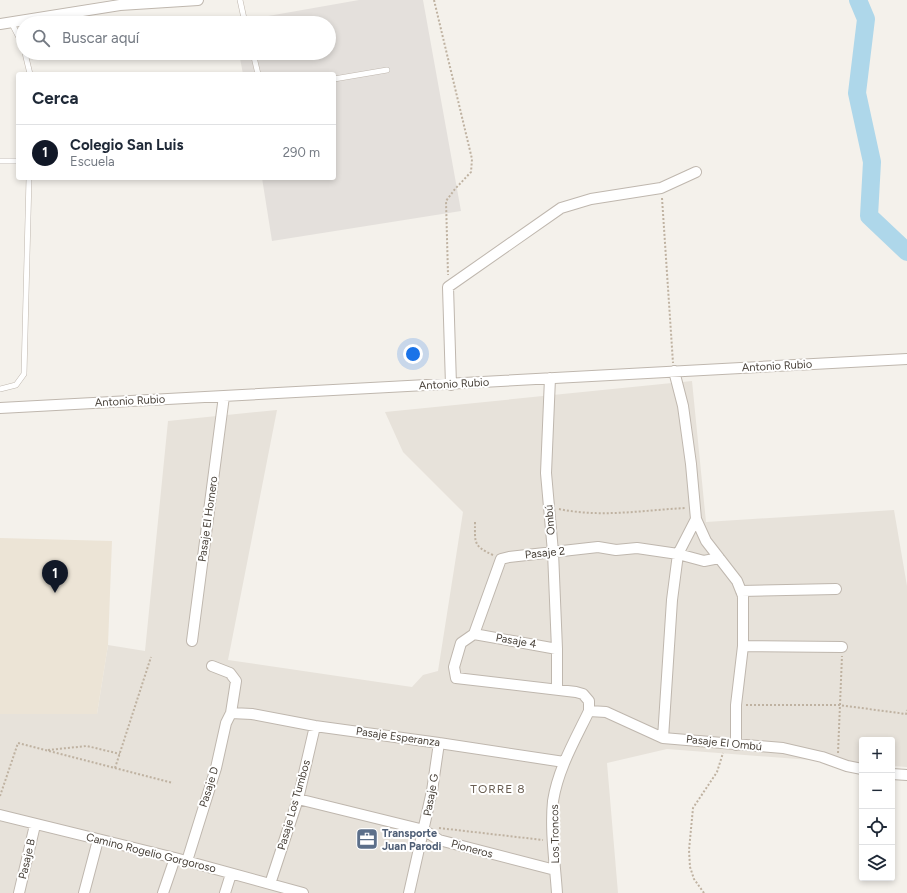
<!DOCTYPE html>
<html lang="es">
<head>
<meta charset="utf-8">
<style>
	body { margin:0; font-family:Figtree,sans-serif; background:#f6f6f7; color:#1f2937 }
	.controls { position:absolute; right:12px; bottom:12px; display:grid; overflow:hidden; border-radius:4px; box-shadow:0 2px 6px #0003 }
	.controls button { width:36px; height:36px; display:grid; place-items:center; padding:0; border:0; border-bottom:1px solid #e0e1e3; background:#fff; color:#1f2937; font:20px sans-serif }
	.you { position:absolute; left:413px; top:354px; width:14px; height:14px; margin:-10px; border:3px solid #fff; border-radius:50%; background:#1a73e8; box-shadow:0 0 0 6px #1a73e833 }
	.badge { display:grid; place-items:center; width:26px; height:26px; border-radius:50%; background:#111827; color:#fff; font-size:13px; font-weight:700 }
	.pin { position:absolute; translate:-50% -33px; filter:drop-shadow(0 1px 2px #0008) }
	.pin::after { content:''; position:absolute; top:21px; width:14px; height:12px; background:inherit; clip-path:polygon(0 0,100% 0,50% 100%) }
	.list { margin:0; padding:0; list-style:none }
	h2 { display:flex; justify-content:space-between; align-items:center; height:52px; margin:0; padding:0 16px; font-size:17px }
	h2 small { font-size:13px; font-weight:400; color:#747a83 }
	.list li { display:grid; grid-template-columns:26px 1fr auto; gap:12px; align-items:center; box-sizing:border-box; height:56px; padding:0 16px; border-top:1px solid #e0e1e3 }
	.list b { display:block; font-size:15px; white-space:nowrap }
	.list p { margin:0; font-size:13px; white-space:nowrap; color:#747a83 }
	.list em { font-size:13px; font-style:normal; color:#747a83 }
	.icon { flex:none; width:22px; height:22px; fill:none; stroke:currentColor; stroke-width:2; stroke-linecap:round; stroke-linejoin:round }
	.map { position:relative; flex:none; width:907px; height:893px; overflow:hidden }
	.search { position:absolute; background:#fff; box-shadow:0 2px 6px #0003; left:16px; top:16px; width:320px; height:44px; display:flex; align-items:center; gap:10px; box-sizing:border-box; padding:0 14px; border-radius:22px; color:#747a83; font-size:15px }
	.panel { position:absolute; background:#fff; box-shadow:0 2px 6px #0003; left:16px; top:72px; width:320px; height:108px; border-radius:4px }
	.map>svg:first-child { display:block }
	.residential { fill:#e7e2da }
	.industrial { fill:#e4e0dc }
	.education { fill:#ece4d6 }
	.lines { fill:none; stroke-linecap:round; stroke-linejoin:round }
	.river { stroke:#aed7ea; stroke-width:18 }
	.service-casing { stroke:#bfb7ae; stroke-width:6 }
	.minor-casing { stroke:#bfb7ae; stroke-width:12 }
	.path { stroke:#bfb2a1; stroke-width:2; stroke-dasharray:2 2; stroke-linecap:butt }
	.service { stroke:#fff; stroke-width:5 }
	.minor { stroke:#fff; stroke-width:10 }
	.labels { text-anchor:middle; dominant-baseline:central; stroke-width:4; stroke-linejoin:round; paint-order:stroke }
	.street-label { font-size:11px; fill:#484139; stroke:#fff }
	.service-label { font-size:11px; font-weight:bold; fill:#4e5e75; stroke:#fff; text-anchor:start }
	.neighbourhood-label { font-size:12px; letter-spacing:1px; fill:#6a5e52; stroke:#fff }
</style>
</head>
<body>
<div class="map">
<svg width="907" height="893" viewBox="0 0 907 893">
	<rect width="100%" height="100%" fill="#f4f1eb"/>
	<path class="residential" d="M692,381L706,522L894,510L907,586V767L892,766V740H862V764L667,749L607,763L618,893H0V714H97L108,645L145,651L168,421L277,410L228,660L412,687L423,675L438,671L463,512L403,452L385,412Z"/>
	<path class="industrial" d="M359,0H423L461,211L272,241L262,178H334V74H243L239,53H329V23L234,22Z"/>
	<path class="education" d="M0,538L112,541L108,645L97,714H0Z"/>
	<g class="lines">
		<path class="river" d="M858,0L866,19L857,93L872,162L869,216L907,252"/>
		<g class="service-casing">
			<path id="service" d="M240,0L245,23
				M11,22L23,45
				M25,53L30,74
				M253,53L258,74
				M334,79L387,70
				M0,161H18
				M0,389L16,385L24,374L29,178"/>
		</g>
		<g class="minor-casing">
			<path id="minor" d="M0,24L120,5L198,0
				M674,371L683,406L691,464L696,519L706,541L737,581L743,596V646L736,705V745
				M550,378L546,473L553,552L557,649V690
				M451,385L448,287L561,208L591,199L661,188L696,172
				M0,408L907,359
				M741,591L836,589
				M474,634L557,649
				M192,641L224,396
				M743,646L842,647
				M589,711L606,712L663,738L783,748L822,757L847,766L862,769
				M231,713L252,714L315,726L439,743L564,762
				M663,738L672,600L678,554L696,519
				M892,774L907,775
				M298,799L424,830L439,840L555,870
				M0,815L175,858L303,893
				M187,861L216,768L226,723L231,713L236,681L230,673L212,666
				M270,884L298,799L315,726
				M19,893L35,825
				M84,893L98,840
				M163,893L175,858
				M225,893L231,874
				M409,893L432,791L439,743
				M557,893C555,863 550,831 553,801C558,769 575,740 589,711V701L583,694L576,692L456,678L454,667L461,643L474,634L501,559L509,557L598,547L616,550L637,548L678,554L704,561L719,558"/>
		</g>
		<path class="path" d="M434,0L472,159L471,172L455,189L446,201L448,275
			M662,198L673,363
			M559,509C601,518 644,510 686,508
			M475,522C475,543 473,546 493,555
			M746,705H839L906,714L907,710
			M48,750L87,746L120,754
			M838,753L842,656
			M115,768L151,657
			M0,796L18,743L173,783
			M439,828L543,840
			M704,893L694,879L690,867L689,850L693,808L717,772L723,753"/>
		<use href="#service" class="service"/>
		<use href="#minor" class="minor"/>
	</g>
	<defs>
		<g id="office-square" transform="scale(1.15)"><rect x="-9" y="-9" width="18" height="18" rx="4" fill="#5c6f8a" stroke="#fff"/><path d="M-6-3h4V-5.5h4V-3h4V5H-6ZM-1-4.5V-3h2v-1.5ZM-6 0V1H6V0Z" fill="#fff"/></g>
	</defs>
	<g fill-rule="evenodd">
		<use href="#office-square" x="367" y="839"/>
	</g>
	<g class="labels">
		<g class="street-label">
			<text transform="translate(777 366) rotate(-3)">Antonio Rubio</text>
			<text transform="translate(454 384) rotate(-3)">Antonio Rubio</text>
			<text transform="translate(130 401) rotate(-3)">Antonio Rubio</text>
			<text transform="translate(208 519) rotate(-82)">Pasaje El Hornero</text>
			<text transform="translate(550 520) rotate(-95)">Ombú</text>
			<text transform="translate(545 553) rotate(-6)">Pasaje 2</text>
			<text transform="translate(516 641) rotate(10)">Pasaje 4</text>
			<text transform="translate(398 737) rotate(8)">Pasaje Esperanza</text>
			<text transform="translate(724 743) rotate(6)">Pasaje El Ombú</text>
			<text transform="translate(209 787) rotate(-73)">Pasaje D</text>
			<text transform="translate(431 795) rotate(-80)">Pasaje G</text>
			<text transform="translate(294 805) rotate(-74)">Pasaje Los Tumbos</text>
			<text transform="translate(555 834) rotate(-91)">Los Troncos</text>
			<text transform="translate(472 849) rotate(15)">Pioneros</text>
			<text transform="translate(151 853) rotate(14)">Camino Rogelio Gorgoroso</text>
			<text transform="translate(27 859) rotate(-77)">Pasaje B</text>
		</g>
		<g class="service-label">
			<text x="382" y="833">Transporte<tspan x="382" dy="13">Juan Parodi</tspan></text>
		</g>
		<g class="neighbourhood-label">
			<text x="498" y="789">TORRE 8</text>
		</g>
	</g>
</svg>
<div class="controls">
<button>+</button>
<button>−</button>
<button><svg class="icon" aria-label="locate" viewBox="0 0 24 24"><circle cx="12" cy="12" r="6"/><path d="M12 2v4M12 18v4M2 12h4M18 12h4"/></svg></button>
<button><svg class="icon" aria-label="layers" viewBox="0 0 24 24"><path d="M12 4l9 5-9 5-9-5zM3 14l9 5 9-5"/></svg></button>
</div>
<div class="you"></div>
<div class="pin badge" style="left:55px;top:593px">1</div>
<div class="search"><svg class="icon" aria-label="search" viewBox="0 0 24 24"><circle cx="10" cy="10" r="6"/><path d="M15 15l6 6"/></svg>Buscar aquí</div>
<section class="panel">
<h2>Cerca<small></small></h2>
<ul class="list">
<li><span class="badge">1</span><div><b>Colegio San Luis</b><p>Escuela</p></div><em>290 m</em></li>
</ul>
</section>
</div>
</body>
</html>
